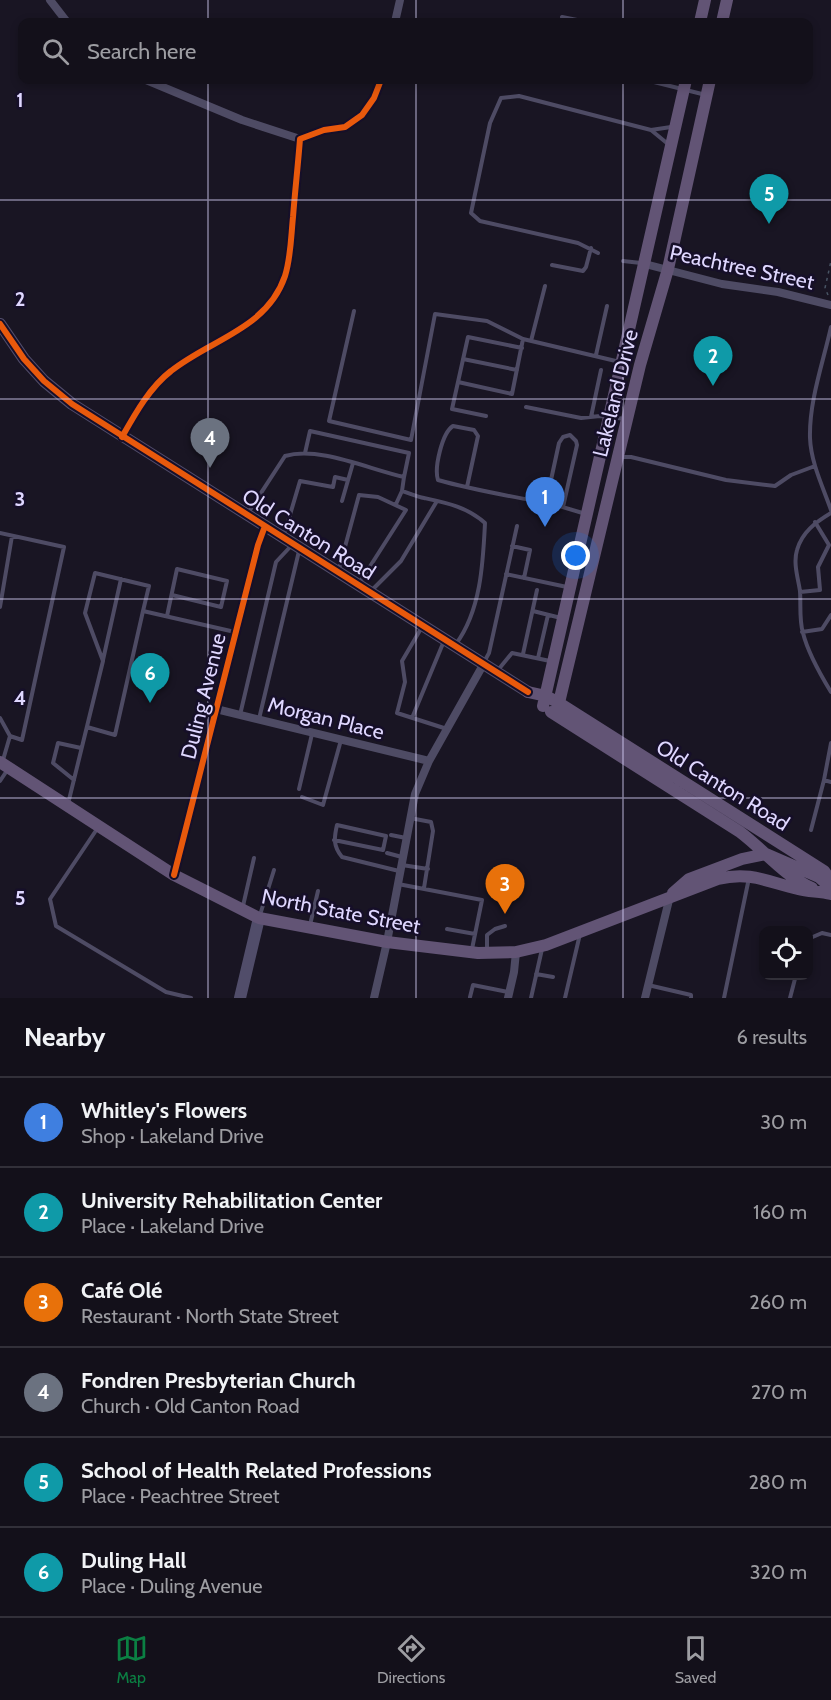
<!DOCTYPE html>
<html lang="en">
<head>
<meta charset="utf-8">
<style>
	body { margin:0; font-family:Cabin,sans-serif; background:#201e27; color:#f1f3f6 }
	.controls { position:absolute; right:18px; bottom:18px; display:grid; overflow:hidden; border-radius:12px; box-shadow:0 3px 9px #0003 }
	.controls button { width:54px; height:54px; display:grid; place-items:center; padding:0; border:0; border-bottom:2px solid #323039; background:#13101a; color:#f1f3f6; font:30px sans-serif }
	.you { position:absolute; left:576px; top:556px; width:21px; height:21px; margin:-15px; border:4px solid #fff; border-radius:50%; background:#1a73e8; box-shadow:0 0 0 9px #1a73e833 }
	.badge { display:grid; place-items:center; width:39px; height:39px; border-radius:50%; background:#0b8043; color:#fff; font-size:20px; font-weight:700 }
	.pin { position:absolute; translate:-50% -50px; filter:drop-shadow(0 2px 3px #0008) }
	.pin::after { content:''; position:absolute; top:32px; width:21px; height:18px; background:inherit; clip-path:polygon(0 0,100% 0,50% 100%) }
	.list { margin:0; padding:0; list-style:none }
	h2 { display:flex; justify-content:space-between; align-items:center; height:78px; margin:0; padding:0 24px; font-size:26px }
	h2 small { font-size:20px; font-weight:400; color:#9d9da2 }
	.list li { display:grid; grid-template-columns:39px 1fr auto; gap:18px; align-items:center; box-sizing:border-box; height:90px; padding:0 24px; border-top:2px solid #323039 }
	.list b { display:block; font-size:22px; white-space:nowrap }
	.list p { margin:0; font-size:20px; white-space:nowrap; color:#9d9da2 }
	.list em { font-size:20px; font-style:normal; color:#9d9da2 }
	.icon { flex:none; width:33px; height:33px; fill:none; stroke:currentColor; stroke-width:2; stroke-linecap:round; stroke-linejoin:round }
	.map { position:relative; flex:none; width:831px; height:998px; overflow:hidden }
	.search { position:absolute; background:#13101a; box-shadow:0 3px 9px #0003; left:18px; right:18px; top:18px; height:66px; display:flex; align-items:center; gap:15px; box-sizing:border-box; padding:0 21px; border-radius:12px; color:#9d9da2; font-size:22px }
	.sheet { height:618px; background:#13101a }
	nav { display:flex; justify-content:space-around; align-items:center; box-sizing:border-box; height:84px; border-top:2px solid #323039; background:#13101a; font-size:16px; color:#9d9da2 }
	nav a { display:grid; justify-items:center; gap:3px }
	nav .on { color:#0b8043 }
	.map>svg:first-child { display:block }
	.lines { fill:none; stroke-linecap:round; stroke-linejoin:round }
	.path { stroke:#485464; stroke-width:1.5; stroke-dasharray:3 4.5; stroke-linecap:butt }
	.lane { stroke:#4e4b64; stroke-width:4 }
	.street { stroke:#4e4b64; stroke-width:8 }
	.secondary { stroke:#514d6a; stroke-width:12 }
	.primary { stroke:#625475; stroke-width:12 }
	.cycleway-casing { stroke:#160f29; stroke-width:10 }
	.cycleway { stroke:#e8590c; stroke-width:6 }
	.grid { fill:none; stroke:#dfd7ff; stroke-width:1.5; stroke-opacity:0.55 }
	.labels { text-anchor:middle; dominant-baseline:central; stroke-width:5; stroke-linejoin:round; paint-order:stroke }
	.street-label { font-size:21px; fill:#dfd7ff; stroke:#160f29 }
	.grid-label { font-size:20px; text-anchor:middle; font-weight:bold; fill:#dfd7ff; stroke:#160f29; stroke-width:5; stroke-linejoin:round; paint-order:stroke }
</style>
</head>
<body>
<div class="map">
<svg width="831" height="998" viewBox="0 0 831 998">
	<rect width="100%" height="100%" fill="#191523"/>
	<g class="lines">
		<path class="path" d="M828,295L825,288L831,261"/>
		<path class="lane" d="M562,17L587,22
			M646,80L706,95
			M668,144L651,130L671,127
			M598,253L578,243L480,221L471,213L490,123L501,98L519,96L651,130
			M623,261L641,263
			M552,265L583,271L586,267L591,248
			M354,311L329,421L411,440L435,314L487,321L523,339
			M831,327C823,363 809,401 810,438C811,463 823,487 831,510
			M531,341L545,286
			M596,355L607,306
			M463,359L517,370
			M458,382L512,394L523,339L620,362
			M526,407L581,418L600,416L626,419
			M486,416L452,409L468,337L522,348
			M591,417L601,370
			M305,453L310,431L409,453L404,477
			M620,457H631L726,480L775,486L791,475L815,466
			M467,487L478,436L474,430L453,426C442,433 434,468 438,480C473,490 510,496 546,503H549L586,514
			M342,501L353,463
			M546,503L559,443L563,437L570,435L576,441L577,445L563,507
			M396,504L402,491
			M248,513L285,456C319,446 368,469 404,477L402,491C409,493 417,497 424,498C447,503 467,507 485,523C483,563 481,610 456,644
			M831,513C816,522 802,532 797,550C793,563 798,578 800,591C801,605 799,620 803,633C808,653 820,674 831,692
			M0,533L64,547L22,740L10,736L0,718
			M284,535L300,481L333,487L335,477L348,480
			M512,546L530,550L524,578
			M339,569L359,495L378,497L406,510L360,582
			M506,574L567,587
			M371,591L401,561L437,501
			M800,592L820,590L818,567L829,545L815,522
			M0,607L12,536
			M533,611L561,618
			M167,616L177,569L227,581L221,607L172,595
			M422,627L402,661L405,682L397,713L447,729
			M802,632L822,629L831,615
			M523,654L537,590
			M538,658L548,615
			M103,660L121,579
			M484,662L489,653L517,526
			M498,670L512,653L550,661
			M240,715L276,562L291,546
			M412,718L444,641
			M259,719L299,551
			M87,727L115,735L143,611
			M831,743L824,780L831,782
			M3,760L10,736
			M74,780L53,763L58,743L81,748
			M0,781L8,769
			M299,789L312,734
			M302,797L323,805L341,740
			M68,804L103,661L85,613L95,573L149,586L143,611L235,632
			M410,818L431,822L433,831L424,888
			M97,829L50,899L56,926L166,992L191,998
			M811,830L824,780
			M391,835L406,838
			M334,840L383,850L386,836L337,825C334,838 333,846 342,857L399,871
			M387,853L402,857
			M402,865L428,869
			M398,884L482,900L472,949
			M243,906L254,858
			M260,915L274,870
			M310,925L318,891
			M447,929L475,934
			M808,939L822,933L831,935
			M487,949V935L495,929L505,926
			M536,974L553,977
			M648,985L691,995V998
			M470,997L473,985L508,992
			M531,998L542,949
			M565,998L580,934
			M724,998L749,878
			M790,998L796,975"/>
		<path class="street" d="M50,0L67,22
			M395,22L400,0
			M146,80L242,120L300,139
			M645,264L722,284L778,292L831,305
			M122,437C135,414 150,387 171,371C211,339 267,329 285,276C291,257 291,236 293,217C295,191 298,165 300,139L324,130L345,127L362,115L374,98L381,80
			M216,709L429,761
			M174,875L258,545L265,526
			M374,998L387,942L415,794L429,761L483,665
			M508,998L514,972L516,952
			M645,998L670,896"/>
		<path class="secondary" d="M0,324L24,359L44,381L72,404L528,692
			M240,998L259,918"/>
		<path class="primary" d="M700,22L705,0
			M722,22L727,0
			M528,692L546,696L559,703L824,871L831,881
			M543,706L686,80
			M551,712L740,832C764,850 784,876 812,888
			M556,715L640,365L668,269L710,80
			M0,762L174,875L259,918L387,942L478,953L516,952L546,945L718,879C750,871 768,882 798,889C809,892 820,891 831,894
			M673,893L689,879L742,859L766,854L819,877L828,885"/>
		<g class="cycleway-casing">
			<path id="cycleway" d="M0,324L24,359L44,381L72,404L528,692
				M122,437C135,414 150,387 171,371C211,339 267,329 285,276C291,257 291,236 293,217C295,191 298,165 300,139L324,130L345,127L362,115L374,98L381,80
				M174,875L258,545L265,526"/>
		</g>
		<use href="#cycleway" class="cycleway"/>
	</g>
	<path class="grid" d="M208,0V22M416,0V22M623,0V22M208,80V998M416,80V998M623,80V998M0,200H831M0,399H831M0,599H831M0,798H831"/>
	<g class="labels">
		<g class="street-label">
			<text transform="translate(742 267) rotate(12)">Peachtree Street</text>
			<text transform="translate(615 393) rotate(-76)">Lakeland Drive</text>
			<text transform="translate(309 534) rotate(32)">Old Canton Road</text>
			<text transform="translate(203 696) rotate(-76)">Duling Avenue</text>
			<text transform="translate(326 718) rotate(14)">Morgan Place</text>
			<text transform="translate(723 785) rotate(32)">Old Canton Road</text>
			<text transform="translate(341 911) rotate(11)">North State Street</text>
		</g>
	</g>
	<g class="grid-label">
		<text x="20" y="107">1</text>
		<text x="20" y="306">2</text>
		<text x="20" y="506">3</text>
		<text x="20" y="705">4</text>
		<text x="20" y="905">5</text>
	</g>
</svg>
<div class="controls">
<button><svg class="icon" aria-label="locate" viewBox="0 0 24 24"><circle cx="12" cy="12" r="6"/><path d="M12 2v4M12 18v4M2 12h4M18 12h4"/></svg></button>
</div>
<div class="you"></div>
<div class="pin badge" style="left:545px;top:527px;background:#3f7fe0">1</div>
<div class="pin badge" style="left:713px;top:386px;background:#0f9aa8">2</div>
<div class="pin badge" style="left:505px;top:914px;background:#e8710a">3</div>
<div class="pin badge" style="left:210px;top:468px;background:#6b7280">4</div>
<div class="pin badge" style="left:769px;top:224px;background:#0f9aa8">5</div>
<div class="pin badge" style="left:150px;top:703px;background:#0f9aa8">6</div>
<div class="search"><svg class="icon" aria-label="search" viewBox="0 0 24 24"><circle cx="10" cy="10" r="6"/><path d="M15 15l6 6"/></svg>Search here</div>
</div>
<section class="sheet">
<h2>Nearby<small>6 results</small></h2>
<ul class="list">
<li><span class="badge" style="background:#3f7fe0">1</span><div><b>Whitley's Flowers</b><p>Shop · Lakeland Drive</p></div><em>30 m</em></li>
<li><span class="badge" style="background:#0f9aa8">2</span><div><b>University Rehabilitation Center</b><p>Place · Lakeland Drive</p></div><em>160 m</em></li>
<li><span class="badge" style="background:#e8710a">3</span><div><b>Café Olé</b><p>Restaurant · North State Street</p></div><em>260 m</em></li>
<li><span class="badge" style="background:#6b7280">4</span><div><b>Fondren Presbyterian Church</b><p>Church · Old Canton Road</p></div><em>270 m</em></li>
<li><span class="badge" style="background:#0f9aa8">5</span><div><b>School of Health Related Professions</b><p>Place · Peachtree Street</p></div><em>280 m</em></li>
<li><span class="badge" style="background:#0f9aa8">6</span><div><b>Duling Hall</b><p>Place · Duling Avenue</p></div><em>320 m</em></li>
</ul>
</section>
<nav>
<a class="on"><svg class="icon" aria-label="map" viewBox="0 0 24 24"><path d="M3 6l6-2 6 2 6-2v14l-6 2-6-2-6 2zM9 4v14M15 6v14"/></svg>Map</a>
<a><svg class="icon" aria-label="directions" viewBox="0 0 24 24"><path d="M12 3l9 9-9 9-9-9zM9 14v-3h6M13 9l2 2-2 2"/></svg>Directions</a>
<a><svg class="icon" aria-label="saved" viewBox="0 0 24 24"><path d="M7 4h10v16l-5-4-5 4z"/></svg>Saved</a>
</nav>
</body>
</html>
